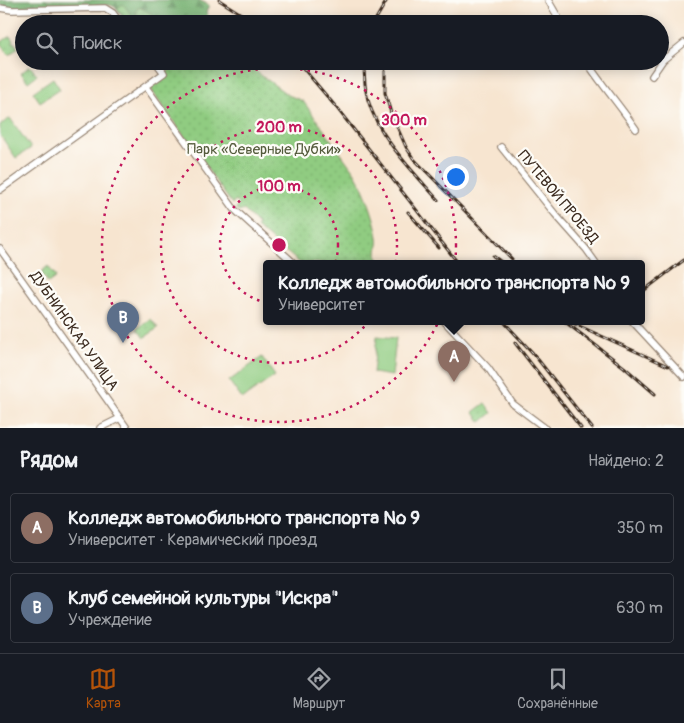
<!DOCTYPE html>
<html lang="ru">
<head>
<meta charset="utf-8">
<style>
	body { margin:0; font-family:Pangolin,sans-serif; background:#242831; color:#f1f3f6 }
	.you { position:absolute; left:455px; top:176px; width:18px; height:18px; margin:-12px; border:4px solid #fff; border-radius:50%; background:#1a73e8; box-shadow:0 0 0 8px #1a73e833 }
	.badge { display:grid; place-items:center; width:32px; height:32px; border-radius:50%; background:#b45309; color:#fff; font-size:16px; font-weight:700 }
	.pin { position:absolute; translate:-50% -41px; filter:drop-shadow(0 1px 2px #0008) }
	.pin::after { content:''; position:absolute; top:26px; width:18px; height:15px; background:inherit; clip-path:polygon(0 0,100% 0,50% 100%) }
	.popup { position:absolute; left:263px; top:260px; width:382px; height:65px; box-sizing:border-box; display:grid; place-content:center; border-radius:5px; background:#171b24; filter:drop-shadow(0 1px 4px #0005); font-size:16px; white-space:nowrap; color:#9ea1a6 }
	.popup b { font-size:19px; color:#f1f3f6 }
	.popup::after { content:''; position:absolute; left:50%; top:100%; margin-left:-10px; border:10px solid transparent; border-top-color:#171b24 }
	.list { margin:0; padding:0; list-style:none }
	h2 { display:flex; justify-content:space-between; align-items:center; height:65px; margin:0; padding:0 20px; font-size:21px }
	h2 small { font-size:16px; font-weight:400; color:#9ea1a6 }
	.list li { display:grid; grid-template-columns:32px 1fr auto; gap:15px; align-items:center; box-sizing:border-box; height:70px; margin:0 10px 10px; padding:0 10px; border:1px solid #363941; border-radius:5px }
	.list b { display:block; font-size:19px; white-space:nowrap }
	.list p { margin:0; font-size:16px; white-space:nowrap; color:#9ea1a6 }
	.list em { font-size:16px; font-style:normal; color:#9ea1a6 }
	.icon { flex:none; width:28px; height:28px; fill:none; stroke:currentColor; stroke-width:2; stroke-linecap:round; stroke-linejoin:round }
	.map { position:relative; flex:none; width:684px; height:428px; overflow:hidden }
	.search { position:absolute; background:#171b24; box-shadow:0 2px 12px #0003; left:15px; right:15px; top:15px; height:55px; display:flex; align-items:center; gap:12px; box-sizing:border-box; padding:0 18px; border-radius:28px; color:#9ea1a6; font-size:19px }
	.sheet { height:225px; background:#171b24 }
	nav { display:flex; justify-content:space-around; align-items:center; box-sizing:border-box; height:70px; border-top:1px solid #363941; background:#171b24; font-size:14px; color:#9ea1a6 }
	nav a { display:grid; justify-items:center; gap:2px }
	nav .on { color:#b45309 }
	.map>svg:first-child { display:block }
	.green { fill:#90cc81; stroke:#667b50 }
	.forest { fill:url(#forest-firs); stroke:#586d46 }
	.park { fill:url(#park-dots); stroke:#667b50 }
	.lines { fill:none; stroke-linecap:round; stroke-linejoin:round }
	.minor-casing { stroke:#987; stroke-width:8 }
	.minor { stroke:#fff; stroke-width:5.5 }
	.rail-casing { stroke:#3b2a1e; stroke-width:3 }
	.rail { stroke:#fdfcf7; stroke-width:1; stroke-dasharray:4; stroke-linecap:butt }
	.ring { fill:none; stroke:#c2185b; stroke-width:2.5; stroke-dasharray:2.5 5 }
	.labels { text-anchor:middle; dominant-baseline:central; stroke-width:4.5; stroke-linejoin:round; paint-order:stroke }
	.park-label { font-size:15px; fill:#545b3c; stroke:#fdfcf7 }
	.street-label { font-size:15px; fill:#3b2a1e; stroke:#fdfcf7 }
	.centre { fill:#c2185b; stroke:#fdfcf7; stroke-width:2.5 }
	.ring-label { font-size:15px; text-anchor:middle; font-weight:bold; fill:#c2185b; stroke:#fdfcf7; stroke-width:4.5; stroke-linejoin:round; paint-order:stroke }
</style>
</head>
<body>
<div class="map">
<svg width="684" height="428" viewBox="0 0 684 428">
	<defs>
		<pattern id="forest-firs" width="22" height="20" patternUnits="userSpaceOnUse" patternTransform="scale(1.25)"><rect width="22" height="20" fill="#74b06f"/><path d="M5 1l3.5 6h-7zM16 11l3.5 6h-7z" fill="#608f5b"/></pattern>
		<pattern id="park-dots" width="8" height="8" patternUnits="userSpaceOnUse" patternTransform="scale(1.25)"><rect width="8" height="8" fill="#90cc81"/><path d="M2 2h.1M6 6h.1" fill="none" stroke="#7daf6f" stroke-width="1.8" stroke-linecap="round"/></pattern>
	</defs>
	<rect width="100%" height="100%" fill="#fdfcf7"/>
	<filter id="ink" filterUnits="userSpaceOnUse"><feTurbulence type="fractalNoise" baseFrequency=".02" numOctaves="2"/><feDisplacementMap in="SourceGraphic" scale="10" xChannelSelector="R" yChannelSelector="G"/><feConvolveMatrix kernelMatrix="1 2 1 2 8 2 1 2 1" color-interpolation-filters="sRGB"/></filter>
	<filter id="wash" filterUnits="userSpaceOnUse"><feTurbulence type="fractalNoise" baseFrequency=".0096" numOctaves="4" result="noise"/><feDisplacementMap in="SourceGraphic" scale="20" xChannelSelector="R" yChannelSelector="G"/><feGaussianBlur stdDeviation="1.12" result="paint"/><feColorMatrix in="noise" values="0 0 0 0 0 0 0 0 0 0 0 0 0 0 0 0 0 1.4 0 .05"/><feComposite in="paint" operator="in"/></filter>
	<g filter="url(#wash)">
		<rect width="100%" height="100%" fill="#f7e5d0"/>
		<path class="green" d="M53,78L60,89L40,102L33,92Z
			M10,118L31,148L16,158L0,135V125Z
			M377,336L396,338L392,376L373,373Z
			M462,347L468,354L455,365L449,357Z
			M262,357L275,376L242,399L229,381Z"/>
		<path class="forest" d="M0,0H199L209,5L206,12L208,14L205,20L202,19L199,24H133L127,23L115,7L110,5L18,8L0,6Z"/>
		<path class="park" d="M123,4L133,17L127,21L117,8Z
			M139,7L154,15L148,20L135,13Z
			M10,36L18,48L9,55L0,43Z
			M183,61H242L288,95L303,101L355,173C365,190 375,217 378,237C380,247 373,254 381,263H300L256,227L258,224L244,210L239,212L235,208L239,205L236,201L232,204L150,88L167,72Z
			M30,66L37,75L28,82L21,73Z
			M48,266L56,277L48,283L41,272Z
			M151,319L158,328L144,338L137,329Z
			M485,403L492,413L481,422L473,412Z"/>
	</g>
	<g filter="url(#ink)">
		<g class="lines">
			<g class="minor-casing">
				<path id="minor" d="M548,0L562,24
					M0,8L12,10L105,8L113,13L121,24
					M586,61C602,85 620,106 636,129
					M652,76L663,60L684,43
					M146,87L235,210L294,263
					M501,147L555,214L586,249L596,263
					M0,190L164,73L155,61
					M0,249L127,428
					M444,321L488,368L513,404L545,428
					M632,321L684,377
					M100,428L120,418"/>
			</g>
			<use href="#minor" class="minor"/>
			<g class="rail-casing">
				<path id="rail" d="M219,0L257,24
					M373,24L387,0
					M297,61L336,107L458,263
					M364,61C364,74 364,87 368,100C379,138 412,170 438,200
					M385,71V93L393,120
					M391,113L406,147L413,158L512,259
					M408,212L439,248
					M493,256L503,263
					M642,292L684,260
					M503,321L532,352L592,428
					M564,321L624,367L655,394
					M575,324L668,366
					M515,343L581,428"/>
			</g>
			<use href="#rail" class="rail"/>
		</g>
	</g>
	<g class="ring">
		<circle cx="279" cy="245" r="59"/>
		<circle cx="279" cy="245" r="118"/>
		<circle cx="279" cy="245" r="177"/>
	</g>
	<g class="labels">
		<g class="park-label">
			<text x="264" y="149">Парк «Северные Дубки»</text>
		</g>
		<g class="street-label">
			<text transform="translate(558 197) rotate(50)">ПУТЕВОЙ ПРОЕЗД</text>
			<text transform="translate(74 331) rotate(55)">ДУБНИНСКАЯ УЛИЦА</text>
		</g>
	</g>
	<circle cx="279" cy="245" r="8" class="centre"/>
	<g class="ring-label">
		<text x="404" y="125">300 m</text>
		<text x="279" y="132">200 m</text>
		<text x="279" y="191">100 m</text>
	</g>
</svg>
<div class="you"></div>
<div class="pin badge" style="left:454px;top:382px;background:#8d6e63">A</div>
<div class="popup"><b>Колледж автомобильного транспорта № 9</b>Университет</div>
<div class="pin badge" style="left:123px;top:343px;background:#5c6f8a">B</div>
<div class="search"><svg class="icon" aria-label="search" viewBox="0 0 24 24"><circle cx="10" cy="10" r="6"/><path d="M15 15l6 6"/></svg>Поиск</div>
</div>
<section class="sheet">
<h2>Рядом<small>Найдено: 2</small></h2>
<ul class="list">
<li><span class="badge" style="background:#8d6e63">A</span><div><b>Колледж автомобильного транспорта № 9</b><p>Университет · Керамический проезд</p></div><em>350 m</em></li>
<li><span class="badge" style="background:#5c6f8a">B</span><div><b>Клуб семейной культуры &quot;Искра&quot;</b><p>Учреждение</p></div><em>630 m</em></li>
</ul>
</section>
<nav>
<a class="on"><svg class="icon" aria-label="map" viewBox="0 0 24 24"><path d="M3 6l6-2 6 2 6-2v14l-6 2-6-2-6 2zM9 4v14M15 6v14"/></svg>Карта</a>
<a><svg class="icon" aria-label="directions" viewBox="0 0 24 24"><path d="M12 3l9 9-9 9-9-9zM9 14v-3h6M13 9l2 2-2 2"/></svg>Маршрут</a>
<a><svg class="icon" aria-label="saved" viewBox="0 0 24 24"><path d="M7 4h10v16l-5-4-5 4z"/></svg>Сохранённые</a>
</nav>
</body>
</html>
